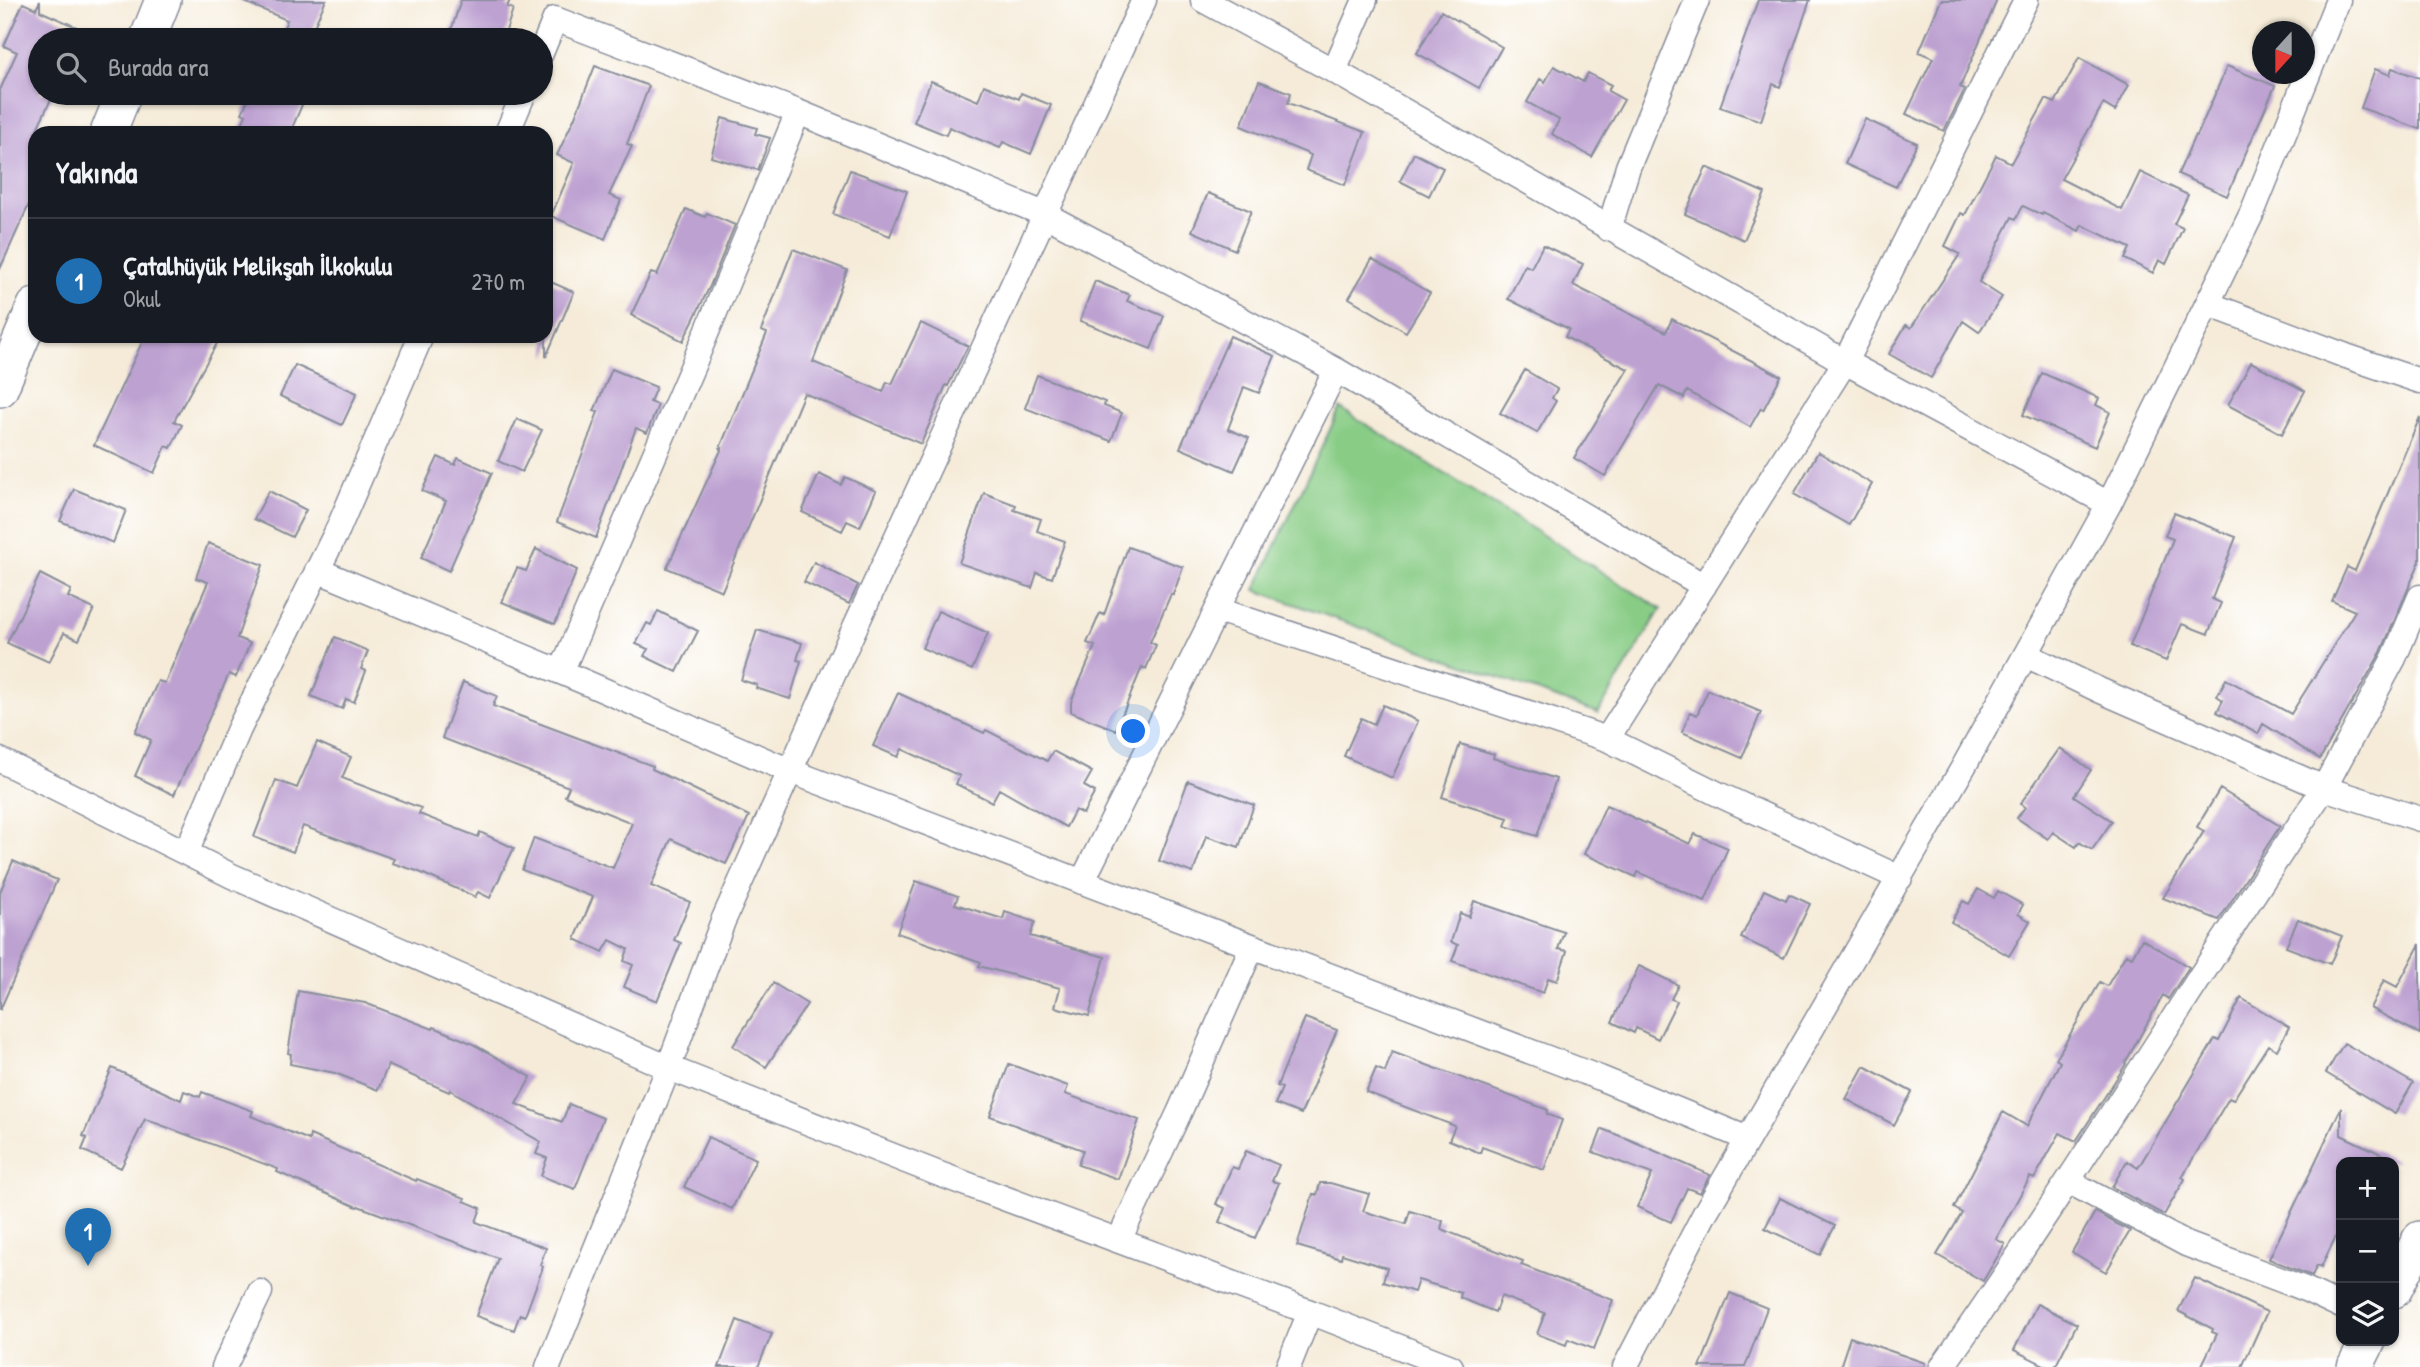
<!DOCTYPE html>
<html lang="tr">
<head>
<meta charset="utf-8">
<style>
	body { margin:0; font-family:"Patrick Hand",sans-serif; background:#242831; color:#f1f3f6 }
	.controls { position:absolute; right:21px; bottom:21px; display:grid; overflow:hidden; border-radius:14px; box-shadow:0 2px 5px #0004 }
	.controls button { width:63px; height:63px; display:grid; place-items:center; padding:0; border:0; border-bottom:2px solid #363941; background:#171b24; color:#f1f3f6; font:35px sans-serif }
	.compass { position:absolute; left:2252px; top:21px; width:63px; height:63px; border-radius:50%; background:#171b24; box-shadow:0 2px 5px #0004; rotate:201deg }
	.you { position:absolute; left:1134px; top:732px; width:24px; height:24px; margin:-18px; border:5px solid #fff; border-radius:50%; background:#1a73e8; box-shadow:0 0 0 10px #1a73e833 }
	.badge { display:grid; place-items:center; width:46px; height:46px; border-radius:50%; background:#1f6fb2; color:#fff; font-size:23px; font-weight:700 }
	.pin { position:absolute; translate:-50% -58px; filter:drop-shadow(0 2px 4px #0008) }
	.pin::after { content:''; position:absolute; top:37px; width:24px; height:21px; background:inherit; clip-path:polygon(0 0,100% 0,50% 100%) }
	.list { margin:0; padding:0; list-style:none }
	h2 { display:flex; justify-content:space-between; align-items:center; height:91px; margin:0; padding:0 28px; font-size:30px }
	h2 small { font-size:23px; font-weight:400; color:#9ea1a6 }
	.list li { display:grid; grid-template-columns:46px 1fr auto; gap:21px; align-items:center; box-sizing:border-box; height:126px; padding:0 28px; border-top:2px solid #363941 }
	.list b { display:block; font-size:26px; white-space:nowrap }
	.list p { margin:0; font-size:23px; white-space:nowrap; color:#9ea1a6 }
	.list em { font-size:23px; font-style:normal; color:#9ea1a6 }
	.icon { flex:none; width:38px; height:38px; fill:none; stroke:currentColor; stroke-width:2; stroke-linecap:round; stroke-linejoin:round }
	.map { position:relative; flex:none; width:2420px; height:1367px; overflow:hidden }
	.search { position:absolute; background:#171b24; box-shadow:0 2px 5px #0004; left:28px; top:28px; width:525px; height:77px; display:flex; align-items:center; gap:18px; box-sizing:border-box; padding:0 24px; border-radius:38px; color:#9ea1a6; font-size:26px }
	.panel { position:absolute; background:#171b24; box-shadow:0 2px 5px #0004; left:28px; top:126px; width:525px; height:217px; border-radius:21px }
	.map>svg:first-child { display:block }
	.green { fill:#88cc85; stroke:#527e72; stroke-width:2 }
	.building { fill:#bda1d1 }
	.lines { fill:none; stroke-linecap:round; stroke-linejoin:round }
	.street-casing { stroke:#888d9b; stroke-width:27 }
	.secondary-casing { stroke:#888d9b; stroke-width:38 }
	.street { stroke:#fff; stroke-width:24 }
	.secondary { stroke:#fff; stroke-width:35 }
</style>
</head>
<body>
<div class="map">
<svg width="2420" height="1367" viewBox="0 0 2420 1367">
	<rect width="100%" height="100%" fill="#fff"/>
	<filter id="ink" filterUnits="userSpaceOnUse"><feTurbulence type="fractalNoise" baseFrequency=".0143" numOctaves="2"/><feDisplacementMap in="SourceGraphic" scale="14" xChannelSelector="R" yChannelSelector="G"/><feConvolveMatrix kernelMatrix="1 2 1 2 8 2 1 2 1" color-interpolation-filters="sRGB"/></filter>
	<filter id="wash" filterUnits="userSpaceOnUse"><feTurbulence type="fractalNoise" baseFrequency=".00686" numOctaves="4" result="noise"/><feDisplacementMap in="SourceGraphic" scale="28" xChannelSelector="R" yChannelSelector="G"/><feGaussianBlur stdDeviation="1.57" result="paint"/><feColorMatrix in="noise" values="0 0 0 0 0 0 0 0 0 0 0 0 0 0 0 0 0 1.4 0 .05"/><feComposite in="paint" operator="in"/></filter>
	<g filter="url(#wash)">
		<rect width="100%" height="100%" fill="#f5ebd8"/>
		<path class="green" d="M1340,408L1661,609L1598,713L1255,590Z"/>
		<g id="blocks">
			<path class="building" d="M240,0H326L308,40H279L287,20Z
				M461,0H510L507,7L513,9L503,40H448Z
				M1758,0H1810L1780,87L1773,84L1761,121L1720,107Z
				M1941,0H1997L1960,87L1965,89L1944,131L1906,114L1933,58L1919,52Z
				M40,1V11L106,40H40V93H54L35,133V191L0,269V90L17,52L4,46L23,3L36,9Z
				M1441,11L1502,47L1479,88L1417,53Z
				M2079,58L2129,85L2115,111L2103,104L2061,179L2122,210L2140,172L2188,195L2174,224L2183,228L2166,264L2159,260L2153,273L2125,259L2130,248L2082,225L2079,231L2043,213L2042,215L2023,206L2016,219L2012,217L1979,282L2002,297L1979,332L1963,321L1931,378L1889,354L1906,325L1911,328L1960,254L1945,246L1961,213L1965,215L1996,155L2011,163L2046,99L2055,103Z
				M595,66L649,86L627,144L632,146L609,195L621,200L605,239L551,216L574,163L557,155L574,119Z
				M1554,66L1583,82L1588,73L1611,85L1608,91L1624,100L1592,157L1552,134L1559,120L1527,102L1540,79L1545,82Z
				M2227,66L2275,86L2227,196L2178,174L2195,135L2197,136Z
				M2392,68L2420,78V129L2361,108L2375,69L2390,75Z
				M931,81L978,101L984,85L1019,99L1021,93L1051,105L1031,154L1003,142L1000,148L949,127L946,135L914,122Z
				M1259,81L1291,93L1288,103L1365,132L1345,185L1306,170L1311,155L1241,126Z
				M251,93H307L290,133H238L246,115L242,113Z
				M722,118L757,128L755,134L770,138L758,170L711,157Z
				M1865,119L1917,143L1896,187L1845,164Z
				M1414,153L1443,168L1429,196L1400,181Z
				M1706,167L1765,193L1744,240L1685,214Z
				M850,170L907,191L890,236L833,214Z
				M1208,193L1251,211L1235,250L1192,231Z
				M686,209L705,217L707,213L735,225L710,286L683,341L631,315L651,273L657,275Z
				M1543,245L1583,264L1573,285L1666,332L1672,319L1781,376L1763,410L1761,408L1750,427L1687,391L1684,398L1659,385L1605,476L1574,458L1628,369L1565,337L1569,329L1508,299L1525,265L1531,268Z
				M793,249L847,270L813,362L883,392L887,382L892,384L921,323L968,346L948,386L946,385L921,444L804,393L722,591L667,568L722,448H720L767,333L761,331Z
				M1372,259L1430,293L1406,332L1349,298Z
				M546,280L574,292L546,357Z
				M1095,281L1130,295L1127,301L1164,316L1151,349L1080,321Z
				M145,336H221L174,421L182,425L171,448L166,446L154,473L94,445Z
				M1230,336L1275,356L1259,393L1244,387L1228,429L1249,438L1234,471L1180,448Z
				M2251,362L2305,391L2282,434L2228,405Z
				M295,365L357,393L342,425L280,396Z
				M612,369L656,387L650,402L658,405L647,433L636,428L596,538L557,522L598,412L594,411Z
				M1525,370L1557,389L1552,398L1556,401L1537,433L1500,413Z
				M2042,373L2099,398L2096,405L2110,412L2095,447L2023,415Z
				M1037,375L1105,402L1104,406L1122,413L1111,441L1025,408Z
				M2420,417V561L2381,652L2320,759L2263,724L2258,734L2217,712L2223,700L2217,696L2226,679L2291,714L2355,611L2332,601L2347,567L2355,571Z
				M517,419L542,430L522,472L498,461Z
				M1818,452L1872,484L1849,525L1794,494Z
				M438,457L455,465L458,458L492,473L449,571L421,558L446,501L422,491Z
				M819,474L841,485L845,477L876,491L860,527L847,521L842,531L802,512Z
				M74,489L126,510L113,543L60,521Z
				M269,491L306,510L292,537L254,519Z
				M984,493L1016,505L1014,510L1041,519L1037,531L1065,541L1052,578L1037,573L1032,588L959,563Z
				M2174,513L2236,537L2212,599L2221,603L2208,634L2182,624L2166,661L2130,646L2173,539L2165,536Z
				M208,543L263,565L237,638L250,643L236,677L229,674L174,795L135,776L151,740L135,732L158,681L165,683L208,582L196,578Z
				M1128,547L1183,567L1173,595L1171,594L1150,642L1156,645L1146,669L1142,667L1116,730L1071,712V702L1095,646L1087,643L1100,613L1104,615Z
				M536,549L577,570L555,624L502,602L517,568L526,571Z
				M814,562L858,585L849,604L804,582Z
				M40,574L71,590L68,597L94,609L79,640L64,633L49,662L7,643Z
				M658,611L698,631L677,672L644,656L648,649L636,644L647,623L651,625Z
				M938,611L988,633L972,670L922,648Z
				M757,630L802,643L797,660L801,661L790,699L756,688L757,685L741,680Z
				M335,637L368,651L361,669L366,671L354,702L346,699L342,709L311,696Z
				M463,682L497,696L493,706L653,766L652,769L749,816L726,864L671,839L651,886L690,902L674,940L681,943L657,1001L624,987L633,965L624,961L628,949L610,940L603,952L575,939L593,897L522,870L534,838L613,868L632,823L565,796L569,787L442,738Z
				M1708,690L1761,712L1742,758L1682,732L1690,712L1697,715Z
				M898,693L984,733L986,730L1047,761L1053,751L1092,772L1084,786L1095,792L1083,814L1075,810L1066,827L999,789L992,802L956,784L960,776L902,749L898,757L873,746Z
				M1383,705L1418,721L1392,778L1344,756L1361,718L1374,724Z
				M317,742L351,757L342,778L421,808L419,814L478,837L480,832L514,848L490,898L478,892L475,897L417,871L392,863L394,859L303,826L293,852L254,837L276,780L297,788Z
				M1460,744L1494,754L1493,758L1556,779L1537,836L1505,826L1508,818L1442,797Z
				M2060,748L2091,770L2074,796L2112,821L2092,850L2079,842L2076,847L2053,832L2048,839L2017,818L2025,807L2020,804Z
				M1188,781L1254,805L1239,847L1206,836L1193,873L1159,861Z
				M2220,789L2280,826L2219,920L2163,898L2204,831L2197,827Z
				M1606,805L1690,844L1695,834L1728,848L1705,901L1638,872L1636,877L1584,854Z
				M13,861L57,880L0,1010V892Z
				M916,881L958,896L955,904L1003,919L1005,912L1035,922L1030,936L1105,957L1089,1016L1055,1007L1060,988L979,966L981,962L897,933Z
				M1978,889L1994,898L1998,891L2023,905L2018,914L2030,921L2009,956L1951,922L1963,901L1969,904Z
				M1764,890L1786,900L1789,894L1810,904L1784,958L1741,938Z
				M1474,901L1564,932L1558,949L1567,951L1557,981L1548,978L1543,993L1452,961L1458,945L1451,942L1460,913L1469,917Z
				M2298,919L2342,936L2330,964L2286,947Z
				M2142,939L2189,967L2168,999L2163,995L2125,1063L2126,1064L2076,1141L2060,1133L2034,1179L2030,1177L1996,1239L2005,1244L1983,1281L1937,1255L1962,1213L1954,1208L2003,1112L2027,1126L2060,1062L2056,1059L2100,982L2107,986L2126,954L2132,957Z
				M2420,944V1034L2370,1008L2384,980L2397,987Z
				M1639,966L1678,985L1671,999L1677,1001L1658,1039L1636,1028L1634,1033L1612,1022Z
				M773,983L807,1004L766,1067L733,1046Z
				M298,991L365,1003L433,1029L434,1027L471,1043L531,1077L516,1104L562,1122L569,1104L603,1118L575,1189L541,1176L547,1158L536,1154L541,1142L450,1090L449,1092L388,1065L378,1090L335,1073L290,1064L291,1054L288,1053Z
				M2241,998L2289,1027L2277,1050L2268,1045L2233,1100L2229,1098L2182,1177L2185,1179L2164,1215L2112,1187L2127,1161L2138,1168L2215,1039L2219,1041Z
				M1305,1018L1337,1030L1301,1114L1275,1104L1282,1088L1277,1086Z
				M2344,1043L2413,1083L2395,1114L2326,1073Z
				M1392,1052L1548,1110L1547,1114L1562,1120L1544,1170L1482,1147L1480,1153L1449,1140L1455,1126L1366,1092L1376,1068L1385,1072Z
				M1009,1064L1068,1086L1065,1094L1139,1120L1118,1179L1078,1165L1083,1150L990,1116Z
				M1864,1066L1912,1092L1894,1125L1846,1099Z
				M112,1068L181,1100L184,1091L200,1097L202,1092L253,1111L251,1116L309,1140L310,1135L416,1181L417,1179L465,1198L464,1201L481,1208L476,1222L546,1248L540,1265L543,1267L525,1316L520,1314L514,1330L476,1316L498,1258L358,1206L357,1207L277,1172L278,1169L145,1119L121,1168L82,1150L87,1138L83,1136Z
				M2341,1108V1135L2398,1162H2341V1226L2321,1267L2317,1265L2312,1276L2269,1259Z
				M1602,1129L1628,1139L1710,1175L1700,1193L1687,1188L1671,1222L1637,1207L1652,1174L1593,1152Z
				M708,1137L756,1159L732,1209L684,1187Z
				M1246,1151L1279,1165L1272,1181L1279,1183L1255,1238L1219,1222L1225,1208L1216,1204L1232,1167L1238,1169Z
				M1320,1183H1330L1369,1194L1363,1211L1406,1224L1410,1211L1443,1221L1441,1229L1523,1261L1521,1265L1613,1300L1594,1349L1568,1339L1566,1345L1537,1334L1545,1313L1501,1296L1495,1312L1460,1298L1461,1293L1418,1280L1414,1292L1383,1282L1387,1268L1342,1254L1341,1259L1297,1246L1313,1194L1317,1195Z
				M1780,1198L1835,1226L1820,1255L1765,1228Z
				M2095,1212L2130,1231L2106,1272L2072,1252Z
				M2195,1278L2267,1312L2242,1367H2201L2217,1334L2212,1332L2213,1329L2178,1311Z
				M1730,1293L1767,1308L1745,1367H1700Z
				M2037,1304L2077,1324L2055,1367H2048L2014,1350Z
				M737,1320L772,1334L758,1367H719Z
				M1850,1337L1925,1363L1924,1367H1840Z"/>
		</g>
	</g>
	<g filter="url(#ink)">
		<use href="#blocks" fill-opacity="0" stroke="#888d9b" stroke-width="2"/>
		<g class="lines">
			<g class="street-casing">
				<path id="street" d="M1203,0L1334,71L1845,362L2109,504L1964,766L1705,1213L1625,1367
					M541,53L555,19L798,112L1044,214L1336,370L1704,586
					M1334,71L1365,0
					M507,133L524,93
					M1609,229L1628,167L1697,0
					M2208,304L2346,356L2420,381
					M2109,504L2252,213L2338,0
					M317,570L587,683L790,771L1600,1078L1748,1139
					M1218,610L1607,739L1720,795L1900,878
					M2026,655L2099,690L2324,788L2394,658L2420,597
					M561,672L694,363L798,112
					M1607,739L1845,362L2026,0
					M0,760L232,876L669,1068L934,1172L1310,1312L1288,1367
					M186,853L239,729L338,529L421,336
					M1082,882L1336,370
					M2068,1181L2186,1244L2305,1289L2341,1306
					M1119,1240L1179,1113L1252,947
					M1310,1312L1451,1367
					M224,1367L260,1292
					M548,1367L666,1074L723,921L833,675L1144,0
					M1942,1367C2075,1178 2195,980 2324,788L2420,819"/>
			</g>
			<g class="secondary-casing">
				<path id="secondary" d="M147,40L163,0
					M108,133L124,93
					M0,389L35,306
					M2394,1290L2420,1239
					M2355,1367L2368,1341"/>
			</g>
			<use href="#street" class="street"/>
			<use href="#secondary" class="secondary"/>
		</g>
	</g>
</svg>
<div class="controls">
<button>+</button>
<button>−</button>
<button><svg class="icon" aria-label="layers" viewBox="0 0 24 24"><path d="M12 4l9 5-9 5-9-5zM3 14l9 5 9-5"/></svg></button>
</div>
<svg class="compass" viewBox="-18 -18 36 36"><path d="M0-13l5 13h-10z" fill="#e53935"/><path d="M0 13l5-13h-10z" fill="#9ea1a6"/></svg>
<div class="you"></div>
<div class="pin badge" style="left:88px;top:1266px">1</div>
<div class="search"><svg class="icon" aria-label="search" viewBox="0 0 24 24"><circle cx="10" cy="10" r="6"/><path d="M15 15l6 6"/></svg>Burada ara</div>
<section class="panel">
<h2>Yakında<small></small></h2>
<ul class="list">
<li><span class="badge">1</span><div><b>Çatalhüyük Melikşah İlkokulu</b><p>Okul</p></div><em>270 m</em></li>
</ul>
</section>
</div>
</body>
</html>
